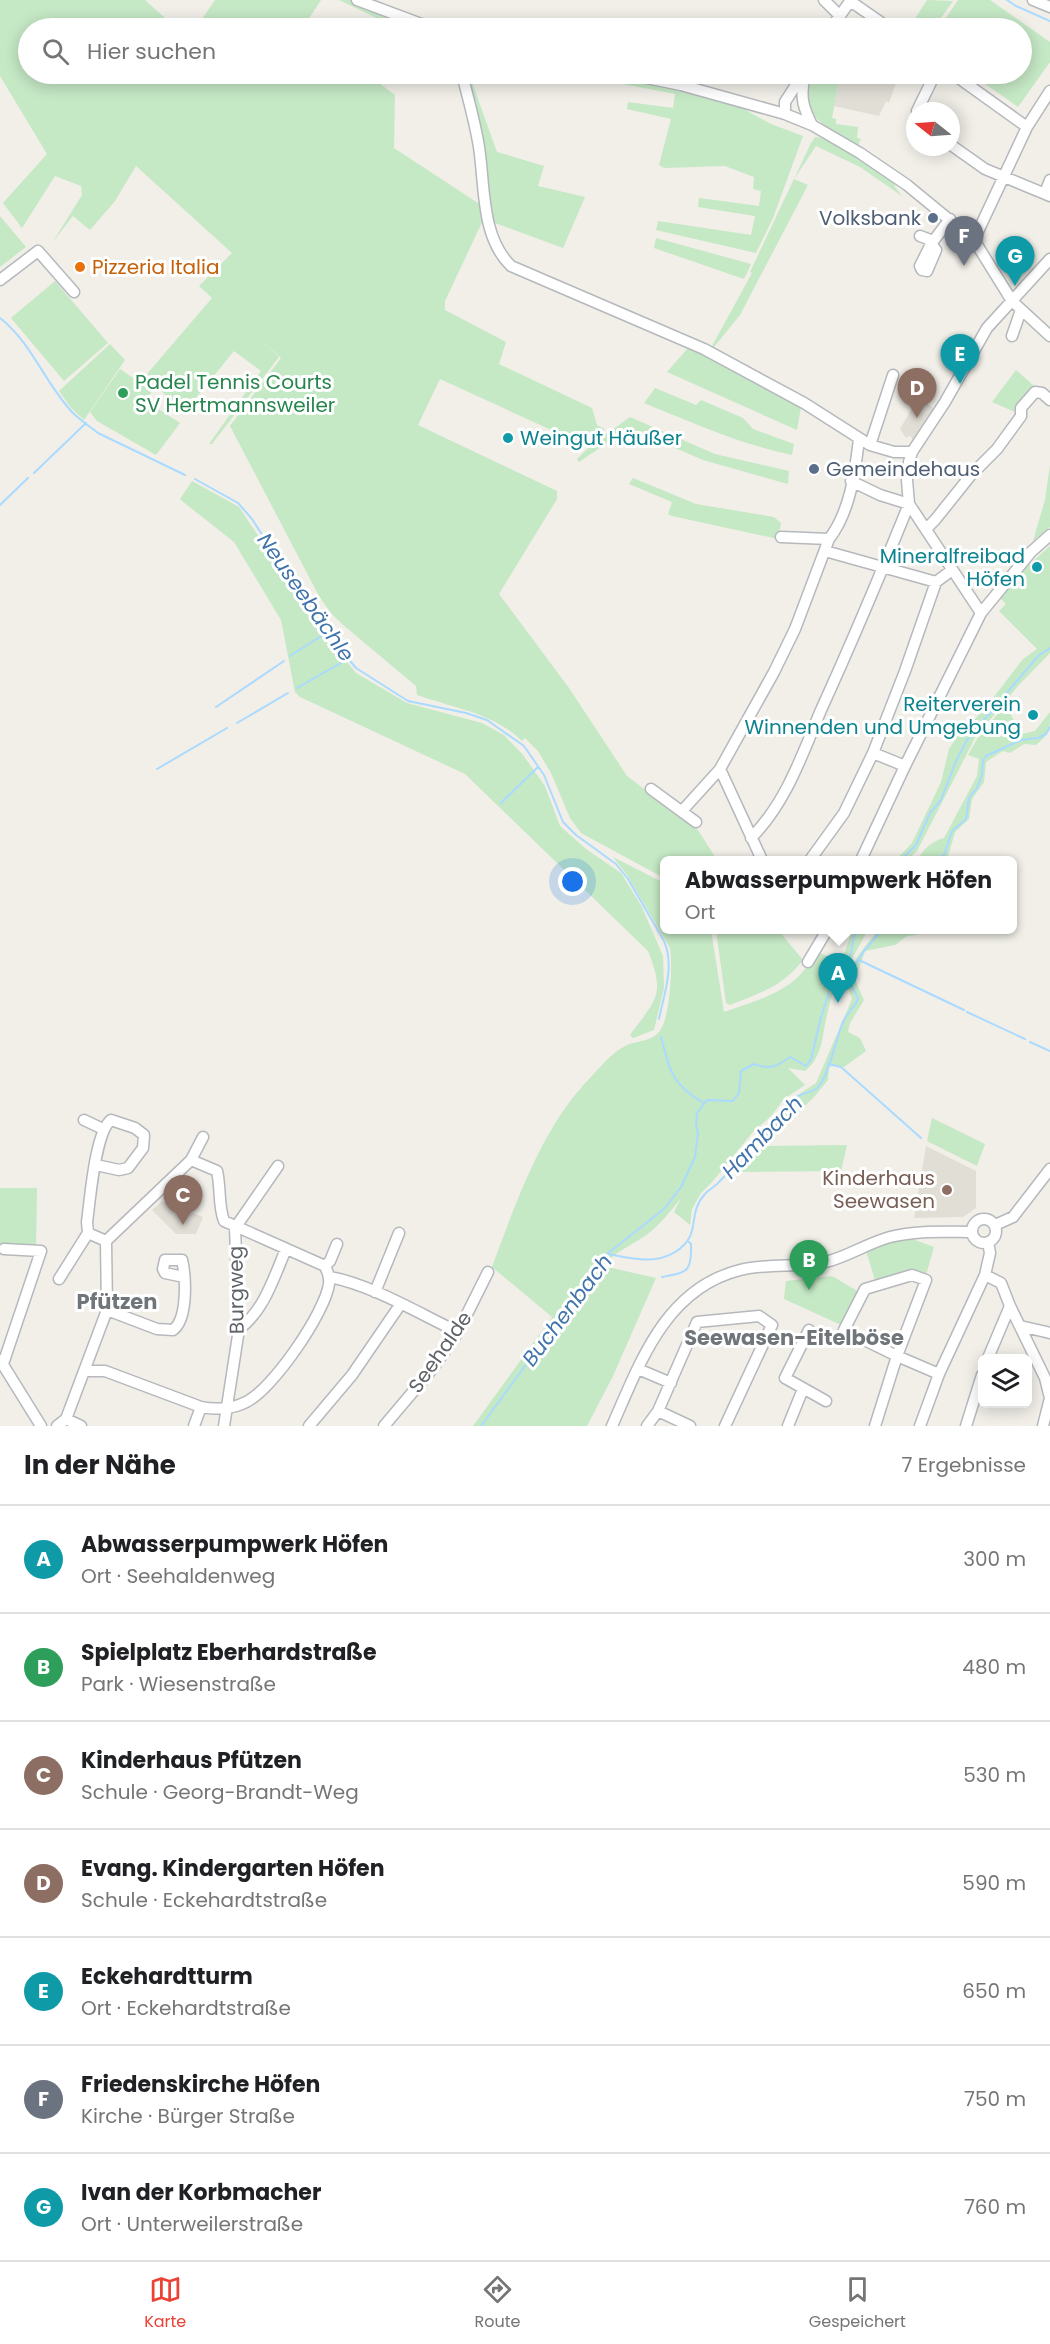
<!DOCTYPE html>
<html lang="de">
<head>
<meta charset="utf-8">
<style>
	body { margin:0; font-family:Poppins,sans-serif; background:#f2f2f2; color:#202124 }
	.controls { position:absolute; right:18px; bottom:18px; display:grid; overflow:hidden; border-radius:9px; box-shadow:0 3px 15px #0003 }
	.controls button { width:54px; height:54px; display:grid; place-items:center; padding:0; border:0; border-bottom:2px solid #e0e0e0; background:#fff; color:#202124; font:30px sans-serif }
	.compass { position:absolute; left:906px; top:102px; width:54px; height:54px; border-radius:50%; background:#fff; box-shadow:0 3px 15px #0003; rotate:287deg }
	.you { position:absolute; left:573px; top:882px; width:21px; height:21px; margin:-15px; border:4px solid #fff; border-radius:50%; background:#1a73e8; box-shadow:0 0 0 9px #1a73e833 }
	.badge { display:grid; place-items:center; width:39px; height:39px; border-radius:50%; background:#ea4335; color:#fff; font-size:20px; font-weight:700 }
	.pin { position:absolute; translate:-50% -50px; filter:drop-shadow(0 2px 3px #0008) }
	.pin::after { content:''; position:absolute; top:32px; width:21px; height:18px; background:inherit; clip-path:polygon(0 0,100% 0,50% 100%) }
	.popup { position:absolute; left:660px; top:856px; width:357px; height:78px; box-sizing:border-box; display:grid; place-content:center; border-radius:9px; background:#fff; filter:drop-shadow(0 2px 4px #0005); font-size:20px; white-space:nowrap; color:#757577 }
	.popup b { font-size:22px; color:#202124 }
	.popup::after { content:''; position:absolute; left:50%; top:100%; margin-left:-12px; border:12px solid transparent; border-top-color:#fff }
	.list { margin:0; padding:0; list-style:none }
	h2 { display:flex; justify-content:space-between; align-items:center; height:78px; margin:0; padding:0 24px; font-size:26px }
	h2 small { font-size:20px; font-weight:400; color:#757577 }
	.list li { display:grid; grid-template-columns:39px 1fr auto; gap:18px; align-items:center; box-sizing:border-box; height:108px; padding:0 24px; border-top:2px solid #e0e0e0 }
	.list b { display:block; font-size:22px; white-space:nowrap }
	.list p { margin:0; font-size:20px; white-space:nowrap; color:#757577 }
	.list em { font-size:20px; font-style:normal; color:#757577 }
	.icon { flex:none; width:33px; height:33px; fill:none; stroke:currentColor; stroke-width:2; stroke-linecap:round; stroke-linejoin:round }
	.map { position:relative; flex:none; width:1050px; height:1426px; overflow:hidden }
	.search { position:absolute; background:#fff; box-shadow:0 3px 15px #0003; left:18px; right:18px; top:18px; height:66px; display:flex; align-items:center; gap:15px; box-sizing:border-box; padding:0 21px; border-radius:33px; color:#757577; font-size:22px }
	.sheet { height:834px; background:#fff }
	nav { display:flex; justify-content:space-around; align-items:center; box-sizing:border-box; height:84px; border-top:2px solid #e0e0e0; background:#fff; font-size:16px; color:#757577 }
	nav a { display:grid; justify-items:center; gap:3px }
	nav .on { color:#ea4335 }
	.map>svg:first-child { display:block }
	.education { fill:#e1ded6 }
	.green { fill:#c5e8c5 }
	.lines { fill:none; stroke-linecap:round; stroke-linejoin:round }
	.stream { stroke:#aadaff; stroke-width:2 }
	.minor-casing { stroke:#b5b8bc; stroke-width:13 }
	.minor { stroke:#fff; stroke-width:10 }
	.service-dot { fill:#5c6f8a; stroke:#fff; stroke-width:2 }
	.food-dot { fill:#e8710a; stroke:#fff; stroke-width:2 }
	.leisure-dot { fill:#2e9e5b; stroke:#fff; stroke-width:2 }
	.culture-dot { fill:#0f9aa8; stroke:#fff; stroke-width:2 }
	.education-dot { fill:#8d6e63; stroke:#fff; stroke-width:2 }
	.labels { text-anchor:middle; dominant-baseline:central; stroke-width:6; stroke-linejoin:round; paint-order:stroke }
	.service-label { font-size:20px; fill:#4e5e75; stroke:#fff; text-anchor:end }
	.food-label { font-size:20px; fill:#c56008; stroke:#fff; text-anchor:start }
	.leisure-label { font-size:20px; fill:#27864d; stroke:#fff; text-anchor:start }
	.culture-label { font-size:20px; fill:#0d838f; stroke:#fff; text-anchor:end }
	.education-label { font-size:20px; fill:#785e54; stroke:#fff; text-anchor:end }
	.street-label { font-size:20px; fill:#5f6368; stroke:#fff }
	.water-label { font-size:21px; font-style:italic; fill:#4174aa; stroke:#fff }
	.neighbourhood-label { font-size:21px; font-weight:bold; fill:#70757a; stroke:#fff }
</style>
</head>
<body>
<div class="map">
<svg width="1050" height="1426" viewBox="0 0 1050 1426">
	<rect width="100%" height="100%" fill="#f1efe8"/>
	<path class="education" d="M840,74H899L889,103L886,101L879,116L834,106Z
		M918,398L934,408L914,441L910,436L906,438L900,429Z
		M926,1146L976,1171V1208L963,1217L914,1218Z
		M162,1201L203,1217L196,1234H176L152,1210Z"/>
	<path class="green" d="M0,0H145L176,28H28V74H367L395,95L394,148L484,207L485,216L445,301V310L506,342L499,364L592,408L597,425L605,429L584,445L440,379L418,425L557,491V499L499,594L569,688L627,776L698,830L717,860H664V878L581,833L570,818L551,773L538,751L525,738L522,741C494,713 453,708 417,695L416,686L342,624L330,612L319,596L230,426L281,358L250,331L279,357L212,444H209L261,371L234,351L182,415L147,374L212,298L199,286L232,253L136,166L115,201L90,230L73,216L52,243L82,195L81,186L55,176L22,228L3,203L47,154L0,76Z
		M215,0H321L306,23L312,28H196Z
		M339,0H350L420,28H397Z
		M927,0L953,1L934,28H909Z
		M958,0H990L1050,42V62L1018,107L971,74H1022V28H939Z
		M466,74H469L497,152L544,166L538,186L585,197L563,248L492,222Z
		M571,74H607L731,102L771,124L803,136L773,218L756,253L656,230L658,221L751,235L755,216L698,207L699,198L759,206L761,191L753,189L754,177L725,166L664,168L659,165L671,119L627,109L628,102L673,108L675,94Z
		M810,74H840L832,118L836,119V124L858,127L857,138L861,139L858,146C837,134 805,119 804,91C804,86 808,79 810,74Z
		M815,137L824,138L894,179L895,187L902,196L860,167L816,146L794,179L808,185L740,315L714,347L808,399L806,402L711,348L752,273L750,272L811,143Z
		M0,216L26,247L0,267Z
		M656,238L751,264L744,279L654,248Z
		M55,281L108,343L64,381L11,318Z
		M110,344L125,360L84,420L71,408L59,391Z
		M693,346L801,407L797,430L667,372L688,348Z
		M120,369L152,391L146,401L180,423L156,455L97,421L90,412Z
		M1016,370L1034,386L1015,412L992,402Z
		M655,388L696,405L701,400L743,418L753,429L794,444L792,455C740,444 693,423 644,403Z
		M630,417L715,454L789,471L788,484L703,460L629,428L579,462L577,459L592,444Z
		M1050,465V527L1033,541L1045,500Z
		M633,478L696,504L774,517L781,523L778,539L672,516L668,514L672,502L629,484Z
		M192,481L239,507L321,630L356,673L407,703L482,723L504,735L523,755L545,786L560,826L586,849L621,873L642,907L663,956L664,988L654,1030L633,1038L630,1035C656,999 666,996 648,951L465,774L300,697L295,692L281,620L234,542L182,501L180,499Z
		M1050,546V653L1018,686L975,738L917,851L907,860H896L912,843L941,782L949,749L958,735L983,711L1023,659L1037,649L999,611L1006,604L999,597L1012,580Z
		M1005,705L1022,734L1035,731L1050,712C1050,731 1050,733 1036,745L1024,744L1010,753L1003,751L986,762L984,782L972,799L969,819L955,832L947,860H918C923,849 932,841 944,838L977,776L979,759L968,755L977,739Z
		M613,857L664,883V930H711L724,1012C748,1003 778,996 798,977C806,969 811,959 821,953L835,962L837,959L848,966C836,981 831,997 827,1015C822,1035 823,1057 805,1071L788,1068L805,1085L784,1099L771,1116L752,1133L713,1181L701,1193L692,1209L690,1225L674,1212L681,1198C671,1211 659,1226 645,1236C630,1246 616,1251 603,1266L656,1278L613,1376L587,1426H473L552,1317L492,1267C516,1203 542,1126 591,1077C600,1067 613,1052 625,1046C637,1040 654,1042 661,1029C670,1015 673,965 670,948L627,875Z
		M716,930H778L803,960C782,987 760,993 730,1005L726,1003Z
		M852,930H868L849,964L838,958L845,952Z
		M878,930H920L916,935L907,936L895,945L865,951L855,980L864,1000L850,1023L848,1032L860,1038L866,1051L844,1067L836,1065L829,1067L828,1080L814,1097L771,1139H761L757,1135L771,1124L790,1100L816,1083L852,999C841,969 862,952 878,930Z
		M932,1118L985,1144L977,1166L927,1141Z
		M847,1145L841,1171L740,1172L763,1146Z
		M0,1188H37L36,1251L0,1248Z
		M907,1237L934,1247L926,1275L913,1269L875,1280L866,1251Z
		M832,1276L859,1292L841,1325L784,1299L786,1281Z"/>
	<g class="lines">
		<path class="stream" d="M1007,0L1016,6L1050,21
			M0,318C31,342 45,383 72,412C80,420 89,426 98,433L185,475
			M34,473L86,423
			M195,479L238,503L252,519L323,629L356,668L408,701L466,713L487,720L524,746L544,775L563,822L576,835L616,864L628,879L664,941C675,966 664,994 659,1019
			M0,505L28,478
			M290,656L326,633
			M297,688L348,659
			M216,707L284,661
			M237,723L288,693
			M157,769L227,728
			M501,803L538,767
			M901,860L916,845L930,813L941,800L956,761L967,740L1038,656L1050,648
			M935,860L944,855L952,831L966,819L969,798L977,788L982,775L983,760L986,756L1021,740L1038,738L1046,734L1050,727
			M859,960L964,1010
			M967,1012L1025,1039
			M661,1037C670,1071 672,1085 704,1103
			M1030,1042L1050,1051
			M828,1064L841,1067L921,1138
			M608,1254C630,1258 655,1265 675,1252C703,1235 686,1214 705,1194C709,1189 715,1187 719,1182C732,1169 743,1154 756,1141C762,1136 769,1133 775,1128C784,1119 785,1107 795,1098C802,1092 813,1094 819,1086C828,1077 837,1036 843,1022C847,1013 854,1008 858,999C856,993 851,987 851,982C851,962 871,943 882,930
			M662,1277C687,1272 692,1273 691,1244L689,1242
			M481,1426L607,1254L664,1209L681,1187L695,1157L698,1133L696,1125L697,1113L707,1100L733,1101L739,1093L741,1071L754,1064C770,1070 776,1067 790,1057L806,1066L811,1059L821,1017L834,977L851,954L854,936L859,930"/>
		<g class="minor-casing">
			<path id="minor" d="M357,0L432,28
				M824,0L839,15
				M1033,0L1050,7
				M850,1L889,28
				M831,28L851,0
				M462,74C468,98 475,122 479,147C485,187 481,237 511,266L704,349L804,403L870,445L894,452H912
				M627,74L681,85L785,114L812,125L860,153L907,185L974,240L1012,301L1050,336
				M953,74L1027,127
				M804,80C800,98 804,109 812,125
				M917,111L935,74
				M785,114V102L803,74
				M951,145L985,169L1050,196
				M1045,193L1050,180
				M920,236L933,241
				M974,240L1027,127L1050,91
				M931,244L936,250L927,271L922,270L920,266L931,244L950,219
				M0,280L38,251L74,292
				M1012,336L1021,310
				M870,445L893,375
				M926,529L935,520L971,475L997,449L1021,416V408L1035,392L1042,393L1050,400
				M781,537L829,539
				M825,551L936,582
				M981,613L909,504L907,480L909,462L912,452L945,402L987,328L1050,259
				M873,753L905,766
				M720,769L762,860
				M651,789L696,822
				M682,811L720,769L774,672L795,629L829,539C850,512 855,473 859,439
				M751,838C786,803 802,755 821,710C852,642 881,573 909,504L880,495L851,481
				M810,860L844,813L873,753L905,671L936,582L952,570
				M861,860L905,766L981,613L1031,552L1050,535
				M808,962L827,930
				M84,1120L103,1129
				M96,1165L119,1170L128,1168L143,1148L144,1135L135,1128L111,1120C95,1132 90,1201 87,1222L88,1233L106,1241
				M972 1231a12 12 0 1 1 24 0a12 12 0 1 1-24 0Z
				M995,1225L1013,1217L1050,1169
				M325,1266L330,1261L337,1244
				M985,1275L1001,1283L1010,1306L1045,1378L1050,1398L1043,1426
				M330,1277C372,1285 418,1313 458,1332
				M59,1279L88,1233
				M375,1292L399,1233
				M107,1310L157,1329L173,1330C188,1319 186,1277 182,1260H165L163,1269L165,1273L184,1277
				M1020,1326L1050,1333
				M239,1329C264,1311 274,1277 286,1249
				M809,1330L785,1378L826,1401
				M988,1358L1010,1306
				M0,1360L41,1426
				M3,1364L41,1251L4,1249
				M638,1369L671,1383
				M84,1371H105L201,1407C215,1410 233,1409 246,1402C272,1390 325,1313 329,1284C330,1277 328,1272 325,1266L224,1221C218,1205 221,1188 217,1171L191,1160
				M658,1411L690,1426
				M66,1419L81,1426
				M57,1426L66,1419L107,1310L106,1241L191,1160L203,1137
				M194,1426L201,1407
				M224,1426L239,1329L235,1228L278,1166
				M309,1426L352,1375L400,1305
				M384,1426L433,1368L458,1332L488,1272
				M612,1426C640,1363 665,1289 740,1270C768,1263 798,1268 826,1262C849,1256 868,1243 890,1237C918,1230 944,1232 972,1232
				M647,1426L658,1411L697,1322L759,1316L772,1325L725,1426
				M788,1426L803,1389
				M875,1426L897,1356L926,1280L912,1275L865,1289L844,1330L897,1356L939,1374
				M920,1426L939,1374L985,1275L990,1253L988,1242
				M966,1426L982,1375"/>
		</g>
		<use href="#minor" class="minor"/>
	</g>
	<g class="service-dot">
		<circle cx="933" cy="218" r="6"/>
		<circle cx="814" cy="469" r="6"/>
	</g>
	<circle class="food-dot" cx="80" cy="267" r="6"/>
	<circle class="leisure-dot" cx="123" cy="393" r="6"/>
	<g class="culture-dot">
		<circle cx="508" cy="438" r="6"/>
		<circle cx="1037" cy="567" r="6"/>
		<circle cx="1033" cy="715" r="6"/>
	</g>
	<circle class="education-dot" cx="947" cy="1190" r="6"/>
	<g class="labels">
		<g class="service-label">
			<text x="921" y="218">Volksbank</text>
			<text x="826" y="469" text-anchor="start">Gemeindehaus</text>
		</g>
		<g class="food-label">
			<text x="92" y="267">Pizzeria Italia</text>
		</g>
		<g class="leisure-label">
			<text x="135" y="382">Padel Tennis Courts<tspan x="135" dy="23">SV Hertmannsweiler</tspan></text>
		</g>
		<g class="culture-label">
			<text x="520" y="438" text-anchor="start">Weingut Häußer</text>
			<text x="1025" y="556">Mineralfreibad<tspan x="1025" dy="23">Höfen</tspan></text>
			<text x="1021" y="704">Reiterverein<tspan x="1021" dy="23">Winnenden und Umgebung</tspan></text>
		</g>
		<g class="education-label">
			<text x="935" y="1178">Kinderhaus<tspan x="935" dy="23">Seewasen</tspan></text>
		</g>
		<g class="street-label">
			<text transform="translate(236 1290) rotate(-91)">Burgweg</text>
			<text transform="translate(440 1352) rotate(-55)">Seehalde</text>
		</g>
		<g class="water-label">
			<text transform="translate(306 597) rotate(55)">Neuseebächle</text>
			<text transform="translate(762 1137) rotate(-46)">Hambach</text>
			<text transform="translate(567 1310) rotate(-53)">Buchenbach</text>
		</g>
		<g class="neighbourhood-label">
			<text x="117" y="1301">Pfützen</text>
			<text x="794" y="1337">Seewasen-Eitelböse</text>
		</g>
	</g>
</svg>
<div class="controls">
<button><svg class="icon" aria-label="layers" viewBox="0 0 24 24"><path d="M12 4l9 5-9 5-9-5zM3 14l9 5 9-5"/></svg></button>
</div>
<svg class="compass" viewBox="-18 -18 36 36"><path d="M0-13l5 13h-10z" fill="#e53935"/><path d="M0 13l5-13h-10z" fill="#757577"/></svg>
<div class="you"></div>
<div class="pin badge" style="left:838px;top:1003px;background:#0f9aa8">A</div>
<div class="popup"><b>Abwasserpumpwerk Höfen</b>Ort</div>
<div class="pin badge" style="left:809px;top:1290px;background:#2e9e5b">B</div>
<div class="pin badge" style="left:183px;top:1225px;background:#8d6e63">C</div>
<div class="pin badge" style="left:917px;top:418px;background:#8d6e63">D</div>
<div class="pin badge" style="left:960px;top:384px;background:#0f9aa8">E</div>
<div class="pin badge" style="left:964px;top:266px;background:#6b7280">F</div>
<div class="pin badge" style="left:1015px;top:286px;background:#0f9aa8">G</div>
<div class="search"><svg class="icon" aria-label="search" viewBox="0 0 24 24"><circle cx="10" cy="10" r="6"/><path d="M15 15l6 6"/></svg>Hier suchen</div>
</div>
<section class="sheet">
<h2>In der Nähe<small>7 Ergebnisse</small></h2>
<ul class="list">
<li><span class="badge" style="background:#0f9aa8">A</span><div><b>Abwasserpumpwerk Höfen</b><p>Ort · Seehaldenweg</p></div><em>300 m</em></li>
<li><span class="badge" style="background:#2e9e5b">B</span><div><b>Spielplatz Eberhardstraße</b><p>Park · Wiesenstraße</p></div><em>480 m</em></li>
<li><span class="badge" style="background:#8d6e63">C</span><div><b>Kinderhaus Pfützen</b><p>Schule · Georg-Brandt-Weg</p></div><em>530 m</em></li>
<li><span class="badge" style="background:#8d6e63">D</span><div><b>Evang. Kindergarten Höfen</b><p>Schule · Eckehardtstraße</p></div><em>590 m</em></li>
<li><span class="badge" style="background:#0f9aa8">E</span><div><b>Eckehardtturm</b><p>Ort · Eckehardtstraße</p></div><em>650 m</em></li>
<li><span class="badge" style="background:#6b7280">F</span><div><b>Friedenskirche Höfen</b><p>Kirche · Bürger Straße</p></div><em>750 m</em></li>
<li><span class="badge" style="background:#0f9aa8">G</span><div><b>Ivan der Korbmacher</b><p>Ort · Unterweilerstraße</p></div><em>760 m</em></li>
</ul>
</section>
<nav>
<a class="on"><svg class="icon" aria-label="map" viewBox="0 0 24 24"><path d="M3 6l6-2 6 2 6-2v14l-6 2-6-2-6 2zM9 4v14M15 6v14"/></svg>Karte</a>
<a><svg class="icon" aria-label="directions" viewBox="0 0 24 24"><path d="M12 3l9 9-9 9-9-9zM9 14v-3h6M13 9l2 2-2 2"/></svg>Route</a>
<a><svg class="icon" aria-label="saved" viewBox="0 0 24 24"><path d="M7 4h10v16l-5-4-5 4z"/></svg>Gespeichert</a>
</nav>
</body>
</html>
